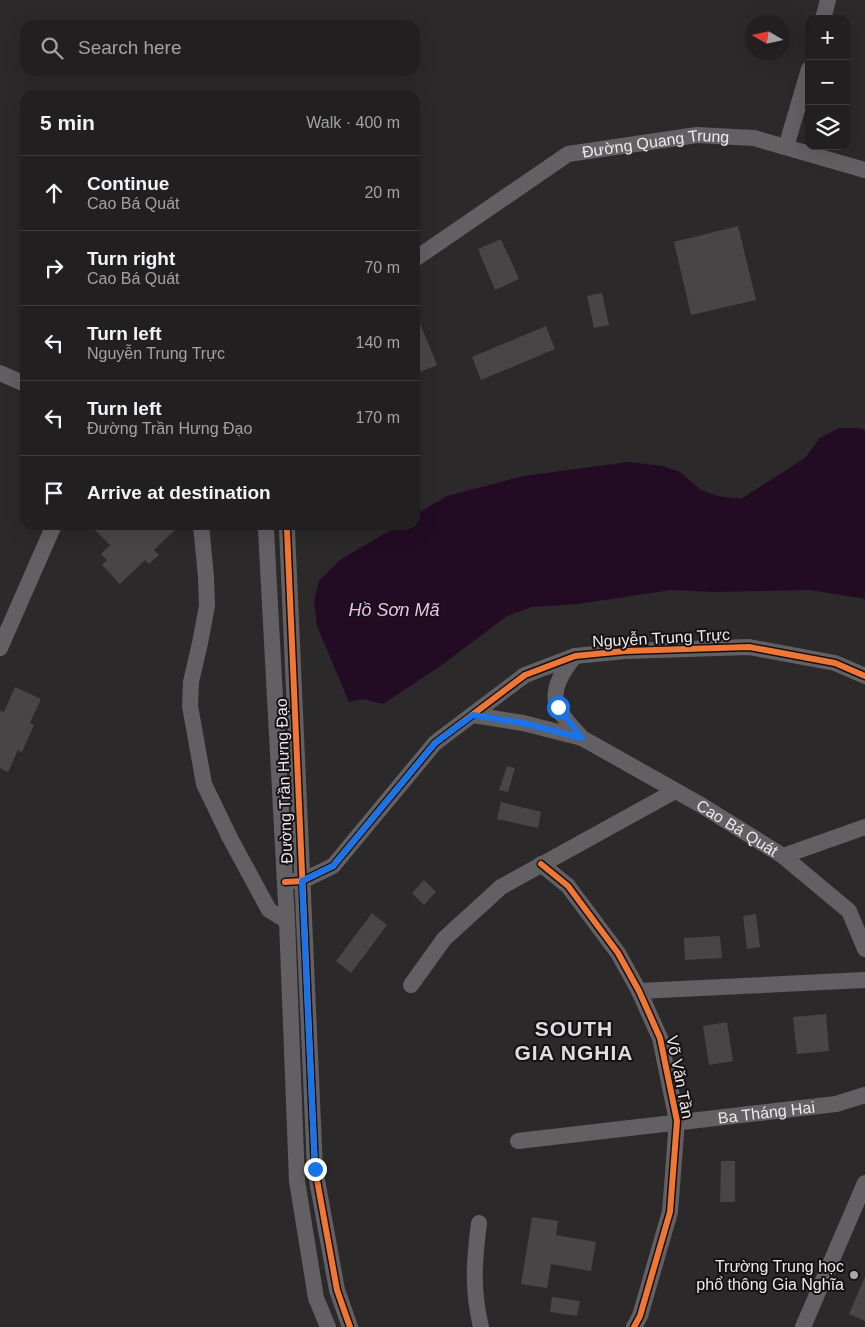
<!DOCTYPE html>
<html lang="en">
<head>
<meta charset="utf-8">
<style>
	body { margin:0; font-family:Arial,sans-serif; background:#292729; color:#f1f3f6 }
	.controls { position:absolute; right:15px; top:15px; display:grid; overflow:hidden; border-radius:10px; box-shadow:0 5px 20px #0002 }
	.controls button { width:45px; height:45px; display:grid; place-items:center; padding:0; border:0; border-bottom:1px solid #3e3d3e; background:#211f20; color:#f1f3f6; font:25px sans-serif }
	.compass { position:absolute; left:745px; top:15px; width:45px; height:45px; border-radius:50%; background:#211f20; box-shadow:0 5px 20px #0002; rotate:279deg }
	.stop { position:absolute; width:15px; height:15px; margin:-11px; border:4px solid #1a73e8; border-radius:50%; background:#fff }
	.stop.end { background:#1a73e8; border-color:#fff; box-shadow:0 1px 5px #0008 }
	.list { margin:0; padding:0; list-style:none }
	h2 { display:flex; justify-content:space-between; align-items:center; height:65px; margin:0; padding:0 20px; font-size:21px }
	h2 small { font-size:16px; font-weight:400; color:#a2a2a5 }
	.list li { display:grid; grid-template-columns:32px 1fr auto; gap:15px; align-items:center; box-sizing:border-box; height:75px; padding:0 20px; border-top:1px solid #3e3d3e }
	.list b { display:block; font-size:19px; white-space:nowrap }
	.list p { margin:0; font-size:16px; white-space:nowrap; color:#a2a2a5 }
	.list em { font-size:16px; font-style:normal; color:#a2a2a5 }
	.icon { flex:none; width:28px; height:28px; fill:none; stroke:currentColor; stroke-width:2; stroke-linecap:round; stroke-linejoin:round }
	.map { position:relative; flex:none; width:865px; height:1327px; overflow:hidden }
	.search { position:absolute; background:#211f20; box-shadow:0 5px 20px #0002; left:20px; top:20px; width:400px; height:55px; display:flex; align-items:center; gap:12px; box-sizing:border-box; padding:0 18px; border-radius:15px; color:#a2a2a5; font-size:19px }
	.panel { position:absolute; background:#211f20; box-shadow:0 5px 20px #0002; left:20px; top:90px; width:400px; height:440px; border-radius:15px }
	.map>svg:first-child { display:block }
	.water { fill:#240b24 }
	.building { fill:#484547 }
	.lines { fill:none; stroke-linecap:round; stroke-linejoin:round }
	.minor { stroke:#626062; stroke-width:16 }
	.cycleway-casing { stroke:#141113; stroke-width:9 }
	.cycleway { stroke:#f07635; stroke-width:6 }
	.route { stroke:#1a73e8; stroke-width:6 }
	.poi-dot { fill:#a9a6a9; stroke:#141113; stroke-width:2 }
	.labels { text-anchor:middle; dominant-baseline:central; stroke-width:4; stroke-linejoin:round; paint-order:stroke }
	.street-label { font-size:16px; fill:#ede9ed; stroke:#141113 }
	.poi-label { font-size:16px; fill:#ede9ed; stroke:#141113; text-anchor:end }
	.water-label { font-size:18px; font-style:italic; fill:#f3bbf1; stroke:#141113 }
	.district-label { font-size:21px; font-weight:bold; letter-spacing:1px; fill:#e1dae1; stroke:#141113 }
</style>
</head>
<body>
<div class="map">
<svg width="865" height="1327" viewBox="0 0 865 1327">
	<rect width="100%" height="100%" fill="#2c292b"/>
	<path class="water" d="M839,428H859L865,430V599L810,590L713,592L671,590L578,604L532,607L507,616L439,667L383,704L363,699L349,702L317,626L314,601L319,581L340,560L399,525H415V515L447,496L523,476L629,462L663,466L680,472L701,490L718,496L741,499L805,458L820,438Z"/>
	<path class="building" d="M738,226L756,300L691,315L674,242Z
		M501,239L519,279L495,290L478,249Z
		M602,293L609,325L594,328L587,296Z
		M415,311L437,365L415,374Z
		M546,326L555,349L481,380L472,357Z
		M90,525H180L154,550L159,555L149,564L145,560L120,584L102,565L107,560L101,554L110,545Z
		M15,687L41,699L30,723L34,725L22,752L18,750L8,772L0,768V711L4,712Z
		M507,766L515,768L508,792L499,790Z
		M501,802L541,812L538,828L497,819Z
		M424,880L436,892L424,905L412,893Z
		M372,913L387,925L351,973L336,961Z
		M756,914L760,947L747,949L743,916Z
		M720,936L722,958L685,960L684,938Z
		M826,1014L829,1051L797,1054L793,1017Z
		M727,1022L733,1061L709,1065L703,1026Z
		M721,1161H735V1202H720Z
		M532,1217L558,1221L556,1235L596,1242L591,1271L551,1264L547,1288L521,1284Z
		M865,1277V1321L849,1314Z
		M552,1297L580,1301L577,1316L550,1312Z"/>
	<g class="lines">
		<g class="minor">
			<path d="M823,19L828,0"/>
			<path d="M786,147L809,69"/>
			<path id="s1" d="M415,259L568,154L697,135L754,138L865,170"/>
			<path d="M0,373L25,384"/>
			<path d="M201,525L206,577L207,606L200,643L191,682L190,706L204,784L230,838L269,910L287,921"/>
			<path d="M266,530L287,921L297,1181L316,1298L328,1327"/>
			<path d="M287,530L315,1169L337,1290L350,1327"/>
			<path d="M0,648L54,525"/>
			<path d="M575,656C564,669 551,688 557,706C561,716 575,730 582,738"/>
			<path id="s2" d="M473,715L523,723L582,738L701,805L783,856L849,911L865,949"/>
			<path d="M783,856L865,827"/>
			<path d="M541,864L568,886L618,953L639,991L660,1038L677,1121L670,1212L640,1316L634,1327"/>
			<path d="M294,881H302L333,866L435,743L525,675L575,656L625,651L749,647L835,663L865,676"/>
			<path d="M411,985L444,939L501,887L675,791"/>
			<path d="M639,991L865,980"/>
			<path id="s3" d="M518,1141L836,1104L865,1095"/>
			<path d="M479,1223C474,1262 472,1289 481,1327"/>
			<path d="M803,1327L865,1183"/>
		</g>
		<g class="cycleway-casing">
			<path id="cycleway" d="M287,530L315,1169L337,1290L350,1327
				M541,864L568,886L618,953L639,991L660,1038L677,1121L670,1212L640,1316L634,1327
				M285,882L302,881L333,866L435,743L525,675L575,656L625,651L749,647L835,663L865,676"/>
		</g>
		<use href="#cycleway" class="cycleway"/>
	</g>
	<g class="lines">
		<path class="route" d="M315,1169L302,881L333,866L435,743L473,715L523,723L582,738L558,707"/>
	</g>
	<circle class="poi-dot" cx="854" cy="1275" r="5"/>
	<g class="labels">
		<g class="street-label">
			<text stroke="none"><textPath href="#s1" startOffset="274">Đường Quang Trung</textPath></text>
			<text transform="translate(661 638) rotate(-3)">Nguyễn Trung Trực</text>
			<text transform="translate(284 781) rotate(-92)">Đường Trần Hưng Đạo</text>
			<text stroke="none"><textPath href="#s2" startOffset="291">Cao Bá Quát</textPath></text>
			<text transform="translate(680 1077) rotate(79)">Võ Văn Tần</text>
			<text stroke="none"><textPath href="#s3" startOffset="250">Ba Tháng Hai</textPath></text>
		</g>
		<g class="poi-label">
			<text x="844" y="1266">Trường Trung học<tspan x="844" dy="18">phổ thông Gia Nghĩa</tspan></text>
		</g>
		<g class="water-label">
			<text x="394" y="610">Hồ Sơn Mã</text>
		</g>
		<g class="district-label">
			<text x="574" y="1028">SOUTH<tspan x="574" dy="24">GIA NGHIA</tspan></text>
		</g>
	</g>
</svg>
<div class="controls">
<button>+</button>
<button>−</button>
<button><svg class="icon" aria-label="layers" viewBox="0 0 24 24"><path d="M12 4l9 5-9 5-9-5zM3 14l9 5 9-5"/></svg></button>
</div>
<svg class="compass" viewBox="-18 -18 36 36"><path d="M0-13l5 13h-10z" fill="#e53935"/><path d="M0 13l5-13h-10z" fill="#a2a2a5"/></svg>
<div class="stop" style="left:558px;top:707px"></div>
<div class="stop end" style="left:315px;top:1169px"></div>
<div class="search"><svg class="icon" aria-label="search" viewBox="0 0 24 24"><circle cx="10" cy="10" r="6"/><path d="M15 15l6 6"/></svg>Search here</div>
<section class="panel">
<h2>5 min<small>Walk · 400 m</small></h2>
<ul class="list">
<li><svg class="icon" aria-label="ahead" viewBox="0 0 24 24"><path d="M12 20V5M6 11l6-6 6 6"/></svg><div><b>Continue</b><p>Cao Bá Quát</p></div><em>20 m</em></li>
<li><svg class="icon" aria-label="right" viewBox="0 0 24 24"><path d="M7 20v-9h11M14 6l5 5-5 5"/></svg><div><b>Turn right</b><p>Cao Bá Quát</p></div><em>70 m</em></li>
<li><svg class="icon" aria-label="left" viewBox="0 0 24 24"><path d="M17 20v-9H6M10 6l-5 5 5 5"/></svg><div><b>Turn left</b><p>Nguyễn Trung Trực</p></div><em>140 m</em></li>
<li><svg class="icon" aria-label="left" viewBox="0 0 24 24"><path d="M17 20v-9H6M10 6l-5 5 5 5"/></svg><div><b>Turn left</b><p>Đường Trần Hưng Đạo</p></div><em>170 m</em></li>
<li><svg class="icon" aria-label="arrive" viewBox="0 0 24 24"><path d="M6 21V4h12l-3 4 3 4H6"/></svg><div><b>Arrive at destination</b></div></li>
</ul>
</section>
</div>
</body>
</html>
